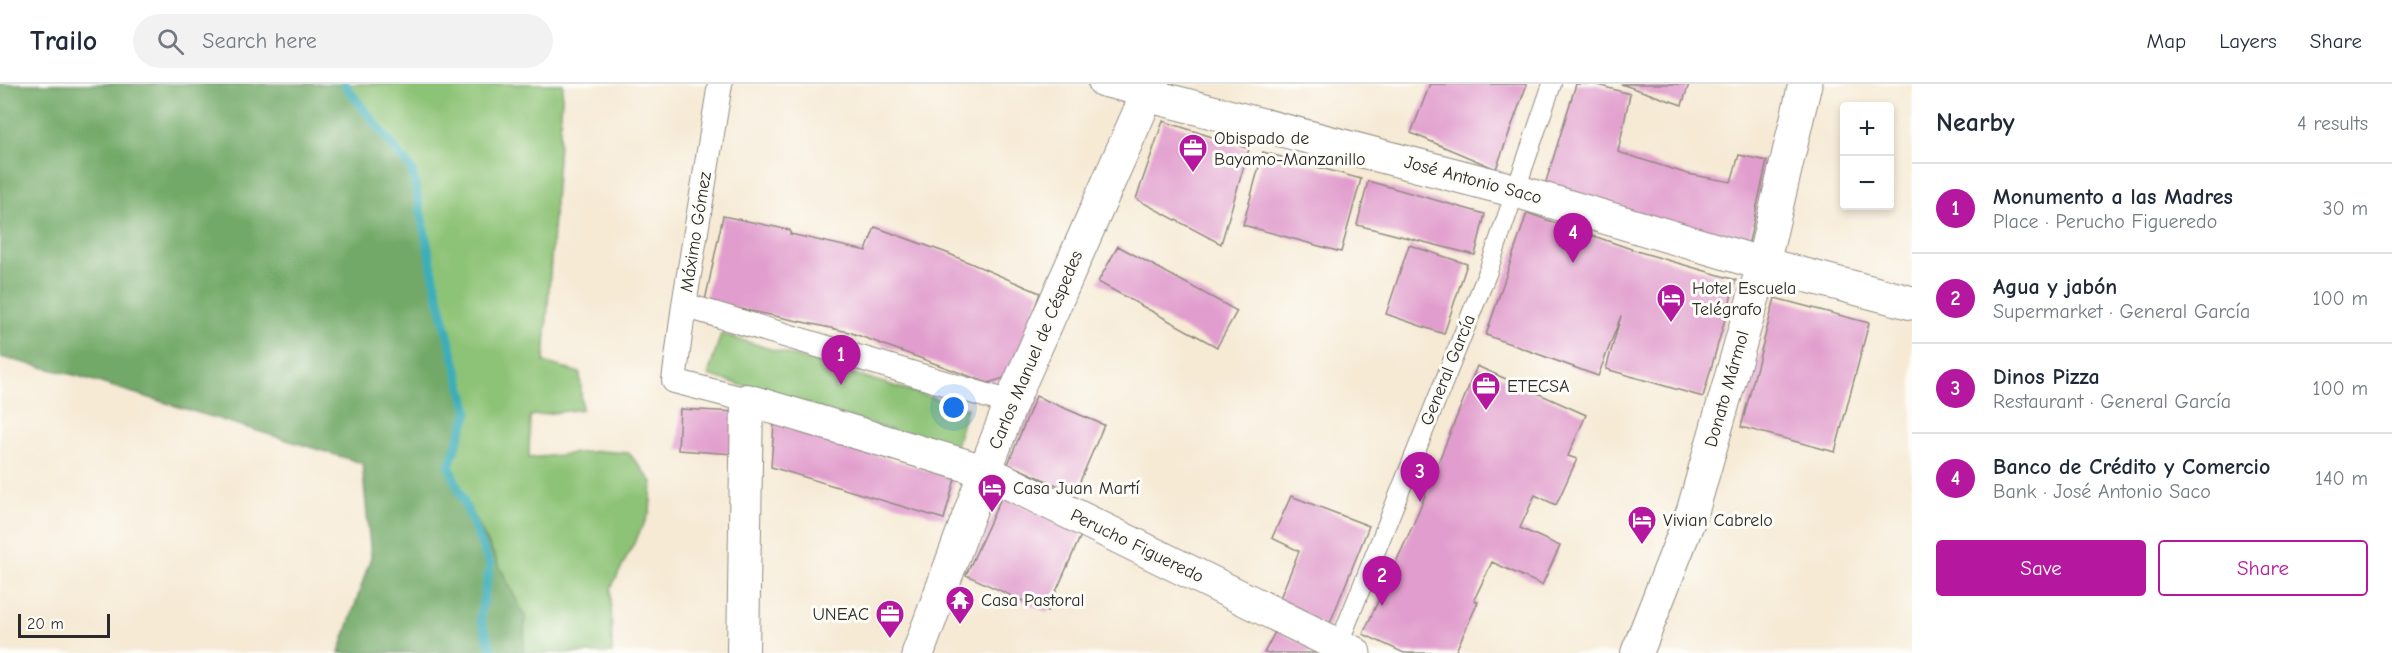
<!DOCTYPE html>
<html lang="en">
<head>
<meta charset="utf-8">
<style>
	body { margin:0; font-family:"Comic Neue",sans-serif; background:#f2f2f3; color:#1f2937 }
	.controls { position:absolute; right:18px; top:18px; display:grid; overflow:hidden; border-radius:6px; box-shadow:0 3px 9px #0003 }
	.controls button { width:54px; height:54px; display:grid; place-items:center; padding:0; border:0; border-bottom:2px solid #e0e1e3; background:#fff; color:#1f2937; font:30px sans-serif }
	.scale { position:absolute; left:18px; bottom:15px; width:92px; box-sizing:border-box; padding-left:6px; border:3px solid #2b2b2b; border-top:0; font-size:16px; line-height:21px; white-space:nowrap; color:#2b2b2b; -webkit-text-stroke:4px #fdfcf7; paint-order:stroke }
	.you { position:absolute; left:954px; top:324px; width:21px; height:21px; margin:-15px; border:4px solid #fff; border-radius:50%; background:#1a73e8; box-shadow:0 0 0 9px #1a73e833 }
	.badge { display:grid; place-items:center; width:39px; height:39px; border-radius:50%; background:#b5179e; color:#fff; font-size:20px; font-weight:700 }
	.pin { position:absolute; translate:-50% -50px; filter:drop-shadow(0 2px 3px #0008) }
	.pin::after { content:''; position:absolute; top:32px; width:21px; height:18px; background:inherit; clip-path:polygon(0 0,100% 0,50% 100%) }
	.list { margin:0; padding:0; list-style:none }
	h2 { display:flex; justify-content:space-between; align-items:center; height:78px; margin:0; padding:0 24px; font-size:26px }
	h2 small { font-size:20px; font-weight:400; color:#747a83 }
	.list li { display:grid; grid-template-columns:39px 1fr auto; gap:18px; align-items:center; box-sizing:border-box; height:90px; padding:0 24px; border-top:2px solid #e0e1e3 }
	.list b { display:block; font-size:22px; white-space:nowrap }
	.list p { margin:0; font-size:20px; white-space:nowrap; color:#747a83 }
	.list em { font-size:20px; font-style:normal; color:#747a83 }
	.actions { display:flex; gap:12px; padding:18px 24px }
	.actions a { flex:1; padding:14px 0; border:2px solid #b5179e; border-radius:6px; text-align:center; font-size:21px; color:#b5179e }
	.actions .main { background:#b5179e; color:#fff }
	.icon { flex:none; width:33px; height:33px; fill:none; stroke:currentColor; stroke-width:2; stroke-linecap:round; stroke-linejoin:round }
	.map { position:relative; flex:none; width:1912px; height:569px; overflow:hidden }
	header { display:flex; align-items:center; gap:36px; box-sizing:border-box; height:84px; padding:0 30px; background:#fff; border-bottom:2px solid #e0e1e3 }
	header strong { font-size:28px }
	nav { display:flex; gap:33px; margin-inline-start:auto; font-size:21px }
	.search { width:420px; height:54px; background:#f2f2f3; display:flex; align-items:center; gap:15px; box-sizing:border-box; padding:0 21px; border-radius:33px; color:#747a83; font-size:22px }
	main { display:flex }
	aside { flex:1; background:#fff }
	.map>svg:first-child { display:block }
	.green { fill:#8dc376; stroke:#5c7750; stroke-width:1.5 }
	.forest { fill:#72a967; stroke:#4e6a49; stroke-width:1.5 }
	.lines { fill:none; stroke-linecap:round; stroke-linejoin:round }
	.stream { stroke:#3eaeb8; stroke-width:9 }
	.building { fill:#e19dcd }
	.pedestrian-casing { stroke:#908a80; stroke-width:20 }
	.minor-casing { stroke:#908a80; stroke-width:26 }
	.tertiary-casing { stroke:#908a80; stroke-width:34 }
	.secondary-casing { stroke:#908a80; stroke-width:35 }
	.pedestrian { stroke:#fff; stroke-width:18 }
	.minor { stroke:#fff; stroke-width:24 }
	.tertiary { stroke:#fff; stroke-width:32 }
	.secondary { stroke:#fff; stroke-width:33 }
	.labels { text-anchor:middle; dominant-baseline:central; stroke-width:6; stroke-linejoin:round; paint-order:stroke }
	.poi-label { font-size:18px; fill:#2b2b2b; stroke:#fdfcf7; text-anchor:start }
	.street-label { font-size:18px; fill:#2b2b2b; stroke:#fdfcf7 }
</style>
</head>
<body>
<header>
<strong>Trailo</strong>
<div class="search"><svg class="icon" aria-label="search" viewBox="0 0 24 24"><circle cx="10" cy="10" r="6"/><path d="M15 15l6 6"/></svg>Search here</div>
<nav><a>Map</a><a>Layers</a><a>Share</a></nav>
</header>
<main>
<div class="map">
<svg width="1912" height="569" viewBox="0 0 1912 569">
	<rect width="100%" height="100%" fill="#fdfcf7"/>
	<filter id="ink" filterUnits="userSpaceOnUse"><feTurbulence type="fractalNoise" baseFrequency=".0167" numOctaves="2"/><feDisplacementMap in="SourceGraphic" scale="12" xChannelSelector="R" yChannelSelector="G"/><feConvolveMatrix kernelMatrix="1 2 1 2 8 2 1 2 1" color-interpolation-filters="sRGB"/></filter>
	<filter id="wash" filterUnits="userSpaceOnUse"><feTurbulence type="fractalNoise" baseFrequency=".008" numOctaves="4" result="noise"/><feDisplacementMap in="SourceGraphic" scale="24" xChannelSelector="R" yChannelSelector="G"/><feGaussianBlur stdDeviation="1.35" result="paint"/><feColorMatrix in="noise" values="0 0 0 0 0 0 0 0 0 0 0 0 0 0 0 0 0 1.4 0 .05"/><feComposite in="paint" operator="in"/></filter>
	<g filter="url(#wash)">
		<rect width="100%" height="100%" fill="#f6ead5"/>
		<path class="green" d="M344,0H563L544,278L580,289L582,325L530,332L529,374L599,367L629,369L652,398L650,428L611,504L612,569H493L449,382L468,328L438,213L412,86Z
			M721,250L967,324L955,365L708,291Z"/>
		<path class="forest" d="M0,0H344L412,86L438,213L468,328L449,382L525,533L523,569H339L371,473L362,379L78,292L0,273Z"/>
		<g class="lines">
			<path class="stream" d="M344,0L412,86L438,213L468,328L449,382L490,481L480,534L493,569"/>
		</g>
		<g id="blocks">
			<path class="building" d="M1430,0H1527L1496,85L1411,49Z
				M1576,0H1594L1630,10L1618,68L1688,90L1731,98L1739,71L1767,77L1748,162L1544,104Z
				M1621,0H1689L1682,21Z
				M1163,37L1249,65L1221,160L1136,115Z
				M1263,68L1361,95L1341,168L1243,141Z
				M1368,97L1485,130L1475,171L1357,141Z
				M1527,129L1640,168L1736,196L1703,313L1606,285L1621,232L1598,292L1486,251Z
				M723,132L790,146V150L866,167L875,143L947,169L1040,209L1011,292L988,299L849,248L705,217Z
				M1409,161L1467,180L1444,250L1386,230Z
				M1118,162L1237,227L1217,263L1098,198Z
				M1775,214L1869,239L1835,368L1741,343Z
				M1477,282L1586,331L1568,372L1577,375L1556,421L1535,411L1520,444L1560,462L1542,501L1492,478L1474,516L1478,518L1455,569H1404L1363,550L1413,441Z
				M1036,312L1104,341L1075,409L1008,380Z
				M680,325L737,328L734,370L678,366Z
				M774,340L955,395L944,435L771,383Z
				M1002,412L1082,449L1047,528L966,491Z
				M1291,412L1369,442L1328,544L1278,519L1299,467L1272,454Z
				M1276,546L1319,569H1264Z"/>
		</g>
	</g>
	<g filter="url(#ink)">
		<use href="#blocks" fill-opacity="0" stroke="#908a80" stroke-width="1.5"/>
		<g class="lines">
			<g class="pedestrian-casing">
				<path id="pedestrian" d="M1336,567L1487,190L1552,0"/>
			</g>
			<g class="minor-casing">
				<path id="minor" d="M720,0L684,221L674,297L747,316
					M1101,0L1147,11L1150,0
					M684,221L1011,319"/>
			</g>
			<g class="tertiary-casing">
				<path id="tertiary" d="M743,569L747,316L985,387L918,569
					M1637,569L1693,426L1763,180"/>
			</g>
			<g class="secondary-casing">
				<path id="secondary" d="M1763,180L1805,0
					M1354,569L985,387L1011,319L1147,11L1516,107L1763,180L1912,219"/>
			</g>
			<use href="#pedestrian" class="pedestrian"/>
			<use href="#minor" class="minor"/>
			<use href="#tertiary" class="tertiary"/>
			<use href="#secondary" class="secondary"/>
		</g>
	</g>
	<defs>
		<g id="office-pin" transform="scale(1.5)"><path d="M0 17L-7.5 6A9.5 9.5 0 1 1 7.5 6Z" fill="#b5179e" stroke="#fdfcf7"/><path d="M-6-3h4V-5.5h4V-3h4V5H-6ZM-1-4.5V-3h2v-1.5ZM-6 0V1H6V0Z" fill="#fff"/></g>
		<g id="hotel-pin" transform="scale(1.5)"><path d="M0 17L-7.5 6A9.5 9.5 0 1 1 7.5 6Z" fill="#b5179e" stroke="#fdfcf7"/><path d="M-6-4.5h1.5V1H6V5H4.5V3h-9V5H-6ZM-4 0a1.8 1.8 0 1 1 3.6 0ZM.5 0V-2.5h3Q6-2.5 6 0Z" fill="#fff"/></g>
		<g id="temple-pin" transform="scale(1.5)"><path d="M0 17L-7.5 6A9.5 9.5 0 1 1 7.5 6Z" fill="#b5179e" stroke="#fdfcf7"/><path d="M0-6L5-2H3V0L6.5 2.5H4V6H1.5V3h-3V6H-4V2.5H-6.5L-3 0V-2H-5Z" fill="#fff"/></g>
	</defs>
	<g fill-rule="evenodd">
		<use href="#office-pin" x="1193" y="64"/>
		<use href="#hotel-pin" x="1671" y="214"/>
		<use href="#office-pin" x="1486" y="302"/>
		<use href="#hotel-pin" x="992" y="404"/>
		<use href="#hotel-pin" x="1642" y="436"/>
		<use href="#temple-pin" x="960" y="516"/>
		<use href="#office-pin" x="890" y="530"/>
	</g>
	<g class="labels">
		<g class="poi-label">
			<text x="1214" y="54">Obispado de<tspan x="1214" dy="21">Bayamo-Manzanillo</tspan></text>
			<text x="1692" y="204">Hotel Escuela<tspan x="1692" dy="21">Telégrafo</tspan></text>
			<text x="1507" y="302">ETECSA</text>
			<text x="1013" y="404">Casa Juan Martí</text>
			<text x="1663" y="436">Vivian Cabrelo</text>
			<text x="981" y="516">Casa Pastoral</text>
			<text x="869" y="530" text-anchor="end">UNEAC</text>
		</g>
		<g class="street-label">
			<text transform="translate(1473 96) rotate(15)">José Antonio Saco</text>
			<text transform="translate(696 148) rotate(-81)">Máximo Gómez</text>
			<text transform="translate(1036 266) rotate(-67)">Carlos Manuel de Céspedes</text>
			<text transform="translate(1448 286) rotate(-68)">General García</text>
			<text transform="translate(1727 305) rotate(-74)">Donato Mármol</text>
			<text transform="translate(1137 462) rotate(26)">Perucho Figueredo</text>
		</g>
	</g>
</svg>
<div class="controls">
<button>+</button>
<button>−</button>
</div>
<div class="scale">20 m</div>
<div class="you"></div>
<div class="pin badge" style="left:841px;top:301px">1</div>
<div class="pin badge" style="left:1382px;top:522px">2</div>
<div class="pin badge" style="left:1420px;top:418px">3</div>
<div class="pin badge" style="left:1573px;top:179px">4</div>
</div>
<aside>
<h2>Nearby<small>4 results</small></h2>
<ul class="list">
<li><span class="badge">1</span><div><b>Monumento a las Madres</b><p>Place · Perucho Figueredo</p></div><em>30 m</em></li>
<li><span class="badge">2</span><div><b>Agua y jabón</b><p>Supermarket · General García</p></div><em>100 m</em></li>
<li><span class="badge">3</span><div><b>Dinos Pizza</b><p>Restaurant · General García</p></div><em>100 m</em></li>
<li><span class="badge">4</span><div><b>Banco de Crédito y Comercio</b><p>Bank · José Antonio Saco</p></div><em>140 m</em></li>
</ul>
<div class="actions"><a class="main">Save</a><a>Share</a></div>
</aside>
</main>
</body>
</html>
